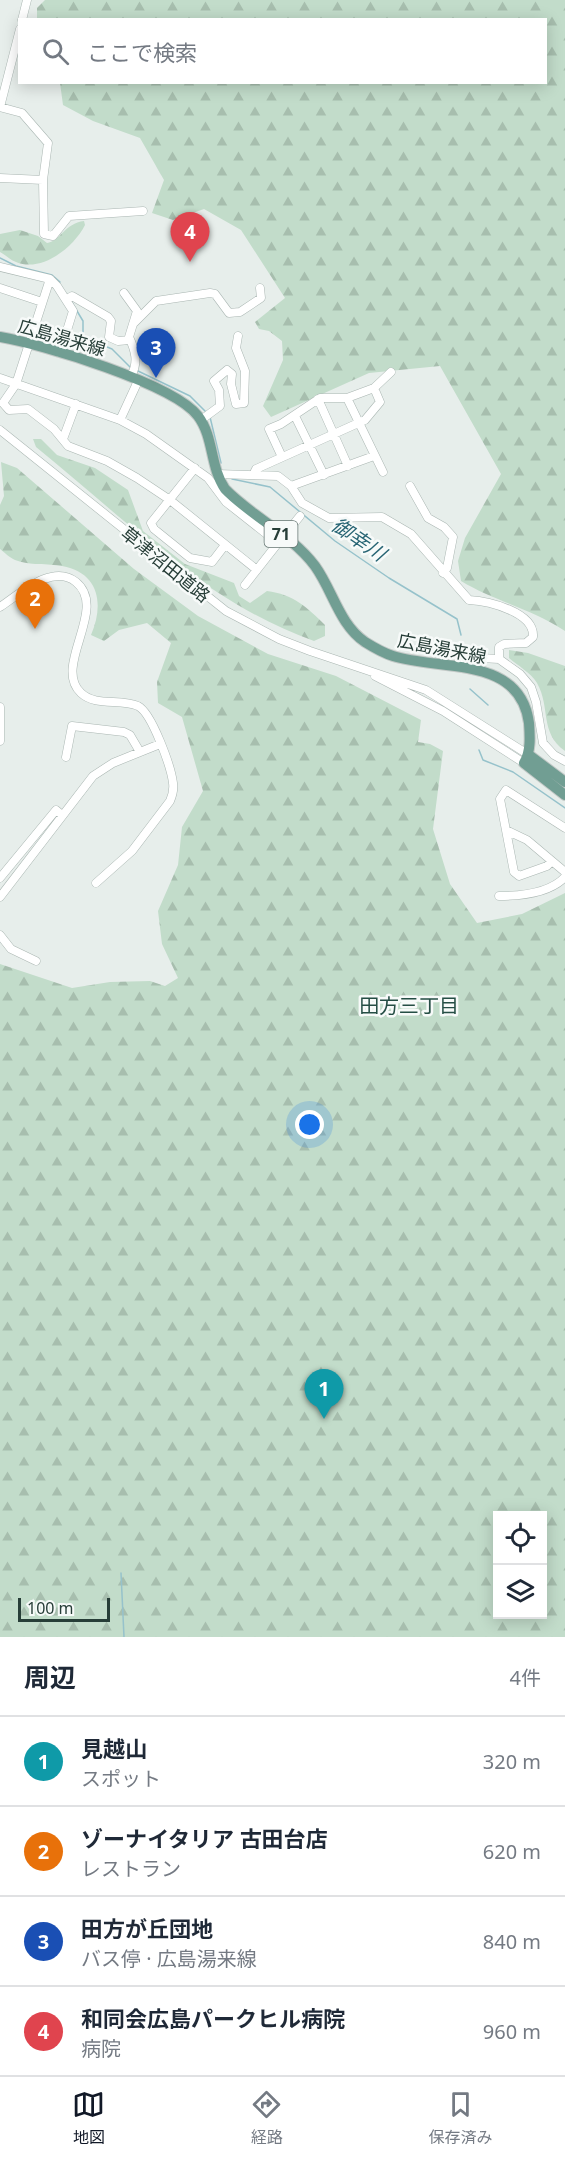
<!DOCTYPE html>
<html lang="ja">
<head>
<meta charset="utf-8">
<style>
	body { margin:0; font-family:"Noto Sans","Noto Sans JP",sans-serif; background:#f2f2f3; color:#1f2937 }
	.controls { position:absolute; right:18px; bottom:18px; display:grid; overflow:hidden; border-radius:0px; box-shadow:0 3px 15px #0003 }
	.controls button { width:54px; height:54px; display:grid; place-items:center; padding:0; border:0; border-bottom:2px solid #e0e1e3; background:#fff; color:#1f2937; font:30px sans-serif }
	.scale { position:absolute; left:18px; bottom:15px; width:92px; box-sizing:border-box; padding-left:6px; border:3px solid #273e38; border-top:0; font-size:16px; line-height:21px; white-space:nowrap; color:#273e38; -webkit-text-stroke:4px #f7faf9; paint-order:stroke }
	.you { position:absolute; left:310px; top:1125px; width:21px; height:21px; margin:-15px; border:4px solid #fff; border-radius:50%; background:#1a73e8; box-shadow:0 0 0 9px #1a73e833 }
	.badge { display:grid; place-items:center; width:39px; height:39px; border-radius:50%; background:#111827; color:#fff; font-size:20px; font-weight:700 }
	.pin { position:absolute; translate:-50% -50px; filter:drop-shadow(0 2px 3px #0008) }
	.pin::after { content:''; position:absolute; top:32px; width:21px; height:18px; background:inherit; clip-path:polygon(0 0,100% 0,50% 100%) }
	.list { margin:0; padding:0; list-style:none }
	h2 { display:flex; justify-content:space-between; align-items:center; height:78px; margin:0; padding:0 24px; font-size:26px }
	h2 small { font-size:20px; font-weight:400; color:#747a83 }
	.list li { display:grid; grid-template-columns:39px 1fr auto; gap:18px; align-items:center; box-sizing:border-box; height:90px; padding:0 24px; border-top:2px solid #e0e1e3 }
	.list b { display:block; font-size:22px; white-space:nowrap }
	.list p { margin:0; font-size:20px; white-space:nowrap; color:#747a83 }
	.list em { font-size:20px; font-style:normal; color:#747a83 }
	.icon { flex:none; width:33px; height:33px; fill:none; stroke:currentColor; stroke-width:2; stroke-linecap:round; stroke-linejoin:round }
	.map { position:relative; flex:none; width:565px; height:1637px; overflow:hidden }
	.search { position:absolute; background:#fff; box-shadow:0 3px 15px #0003; left:18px; right:18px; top:18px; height:66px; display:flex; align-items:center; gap:15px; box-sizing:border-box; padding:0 21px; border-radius:0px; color:#747a83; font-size:22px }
	.sheet { height:438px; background:#fff }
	nav { display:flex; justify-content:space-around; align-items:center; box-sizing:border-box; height:84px; border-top:2px solid #e0e1e3; background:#fff; font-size:16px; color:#747a83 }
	nav a { display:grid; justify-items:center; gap:3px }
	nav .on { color:#111827 }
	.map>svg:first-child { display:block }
	.forest { fill:url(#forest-firs); fill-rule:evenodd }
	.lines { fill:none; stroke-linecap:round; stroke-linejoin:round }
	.stream { stroke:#96c2cb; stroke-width:1.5 }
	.minor-casing { stroke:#aab6b2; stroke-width:9 }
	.major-casing { stroke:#c3c9c7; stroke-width:12 }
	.minor { stroke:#fff; stroke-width:8 }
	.major { stroke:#719e93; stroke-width:10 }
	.labels { text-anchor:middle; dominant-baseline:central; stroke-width:5; stroke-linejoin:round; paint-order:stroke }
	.shield { fill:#f7faf9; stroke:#657672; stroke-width:1.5 }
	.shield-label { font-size:16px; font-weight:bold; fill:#273e38 }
	.street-label { font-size:18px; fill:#273e38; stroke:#f7faf9 }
	.water-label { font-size:20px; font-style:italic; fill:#286574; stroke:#f7faf9 }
	.neighbourhood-label { font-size:20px; fill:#254e45; stroke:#f7faf9 }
</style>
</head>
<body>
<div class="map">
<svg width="565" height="1637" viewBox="0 0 565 1637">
	<defs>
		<pattern id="forest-firs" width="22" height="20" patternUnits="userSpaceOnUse" patternTransform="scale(1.5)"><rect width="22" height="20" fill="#c2dcca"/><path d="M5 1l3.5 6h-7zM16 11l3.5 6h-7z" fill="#a7beae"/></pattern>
	</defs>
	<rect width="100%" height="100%" fill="#e7eeeb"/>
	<path class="forest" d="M45,0H565V631C532,609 494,601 461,581L458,561L465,538L501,474L440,366L369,373L271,417L263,406L283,360L282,341L269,331L259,329L255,322L285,298L241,230L204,209L173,220L152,213L164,180L140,138L93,121L63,105L60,83L546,82V20H37V8Z
		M84,221L85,225C74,247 42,273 16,262C10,260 6,255 0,252V234L20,230L38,236L47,243C59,242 65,223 84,221Z
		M33,439H41L57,455L95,468L128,490L143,531L185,564L234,583L239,596L250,603L267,591C293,594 308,608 325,625V636L314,641C206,603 124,518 36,447Z
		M1,462L17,468L134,569L198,616L268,654L336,676L421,720L418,742L430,744L443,751L433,829L450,884L477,923L522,914L565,893V1637H0V964L72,988L110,982L150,981L165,986L178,978L162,944L158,911L178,865L182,827L203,791L182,717L158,703L157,682L171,643L147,623L119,630L104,641L91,635C104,605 100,573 62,566C48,563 29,566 15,560C10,558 4,552 0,549V505L4,496ZM498,1516H542V1614H498Z
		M509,650L528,653L565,666V751C539,732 551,708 537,683C531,673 517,665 509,658Z"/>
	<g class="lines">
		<path class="stream" d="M0,258L16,266L52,275L60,282
			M71,301L83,321V337L112,349L131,368
			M138,371L190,396L205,411
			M210,417L221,463
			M232,479L270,487L335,541L389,578L457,619L461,635
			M470,689L488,705
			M479,750L483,760L513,772L565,808
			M121,1573L124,1637"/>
		<g class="minor-casing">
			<path id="minor" d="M22,20L27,0
				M0,107L22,113L48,143L43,180L44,234L53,236L69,216L143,211
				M0,107L20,29
				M0,178L43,180
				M0,267L50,279L57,286L73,311L60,353
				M50,279L16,384L3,403L9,410L28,409L54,429L68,446L107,461L137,478L170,500L257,570
				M0,288L42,302
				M124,293L137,311L129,337C135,350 139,362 131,376
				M67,299L72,296L108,317L111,321L109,337L118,341L130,340
				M133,324L156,301L210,293L215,294L229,313L240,312L261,298L260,288
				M0,378L120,420L146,434L208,478L226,502L278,543L245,585
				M347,398L383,472
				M318,399L348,466
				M295,416L324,475
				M120,420L138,381
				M201,420L220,406L219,390L214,381L227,370L232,374L231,384L236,404L244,403L245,371L236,348L238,336
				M0,430L226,611L279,639L310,651L426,690L529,755
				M63,439L76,404
				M282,457L269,429L281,424L320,398H347L374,388L391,372
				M195,468L151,523L154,529L190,558L212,562L225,545
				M217,474L278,476L291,486L302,503L329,518L382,517L411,534L469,600C488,601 535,612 533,637L526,643L504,644L499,647V659
				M253,475L256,469L365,420L380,402L374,388
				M291,486L374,456
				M410,486L428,518L444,527L453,537L447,568L443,573
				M288,531L300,516
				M0,607C20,594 52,563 76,582C109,609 52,666 81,693C96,707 120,698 138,706C152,713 171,767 173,783C174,790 173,794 170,801L132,851L96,883
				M457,665L462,657L499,659L520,674L531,687L536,702L543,743L554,755L565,761
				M375,676L443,711L524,763
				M0,707V741
				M66,757L72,726L124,732L130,735L140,752
				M506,830L527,840L565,872
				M552,861L547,866L519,876L514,872L500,799L506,790L565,828
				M0,878L56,810L62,815
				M499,896C520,896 549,894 565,877
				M0,897L93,776L113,763L160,744
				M0,935L11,949L36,961"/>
		</g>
		<g class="major-casing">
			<path id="major" d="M0,337C42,344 174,384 198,416C214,437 210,467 225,489C252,517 291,534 315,566C333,591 339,624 365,642C373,647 383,653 393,656C440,671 520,655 529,723C530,737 531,751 524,763L565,795
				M529,755L565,782"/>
		</g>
		<use href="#minor" class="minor"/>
		<use href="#major" class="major"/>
	</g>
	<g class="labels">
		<rect class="shield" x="264.5" y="521" width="33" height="26" rx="4.5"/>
		<g class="shield-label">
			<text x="281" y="534">71</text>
		</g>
		<g class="street-label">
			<text transform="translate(62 337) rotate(16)">広島湯来線</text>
			<text transform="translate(166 564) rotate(39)">草津沼田道路</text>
			<text transform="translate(442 648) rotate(11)">広島湯来線</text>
		</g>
		<g class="water-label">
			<text transform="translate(359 539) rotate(34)">御幸川</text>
		</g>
		<g class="neighbourhood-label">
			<text x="409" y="1005">田方三丁目</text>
		</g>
	</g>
</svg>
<div class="controls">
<button><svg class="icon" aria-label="locate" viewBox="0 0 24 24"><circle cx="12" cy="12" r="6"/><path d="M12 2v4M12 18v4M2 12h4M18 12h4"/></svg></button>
<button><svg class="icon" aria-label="layers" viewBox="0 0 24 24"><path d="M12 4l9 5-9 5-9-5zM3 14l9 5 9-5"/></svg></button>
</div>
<div class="scale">100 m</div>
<div class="you"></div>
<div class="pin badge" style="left:324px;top:1419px;background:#0f9aa8">1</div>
<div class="pin badge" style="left:35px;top:629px;background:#e8710a">2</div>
<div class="pin badge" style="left:156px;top:378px;background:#1a4fb4">3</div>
<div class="pin badge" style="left:190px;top:262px;background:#e0444e">4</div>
<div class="search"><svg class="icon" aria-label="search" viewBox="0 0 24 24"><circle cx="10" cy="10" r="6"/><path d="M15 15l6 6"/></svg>ここで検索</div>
</div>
<section class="sheet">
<h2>周辺<small>4件</small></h2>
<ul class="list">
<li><span class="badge" style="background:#0f9aa8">1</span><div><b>見越山</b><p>スポット</p></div><em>320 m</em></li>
<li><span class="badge" style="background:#e8710a">2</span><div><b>ゾーナイタリア 古田台店</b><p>レストラン</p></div><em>620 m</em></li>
<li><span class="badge" style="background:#1a4fb4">3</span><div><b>田方が丘団地</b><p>バス停 · 広島湯来線</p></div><em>840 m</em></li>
<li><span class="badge" style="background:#e0444e">4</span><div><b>和同会広島パークヒル病院</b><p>病院</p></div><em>960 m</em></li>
</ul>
</section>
<nav>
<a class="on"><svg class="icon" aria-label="map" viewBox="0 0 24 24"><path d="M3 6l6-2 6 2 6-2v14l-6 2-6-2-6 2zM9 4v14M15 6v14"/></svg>地図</a>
<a><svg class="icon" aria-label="directions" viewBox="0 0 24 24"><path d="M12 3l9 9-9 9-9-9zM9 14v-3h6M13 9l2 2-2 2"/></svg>経路</a>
<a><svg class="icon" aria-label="saved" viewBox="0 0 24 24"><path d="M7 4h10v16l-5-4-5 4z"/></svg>保存済み</a>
</nav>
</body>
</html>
